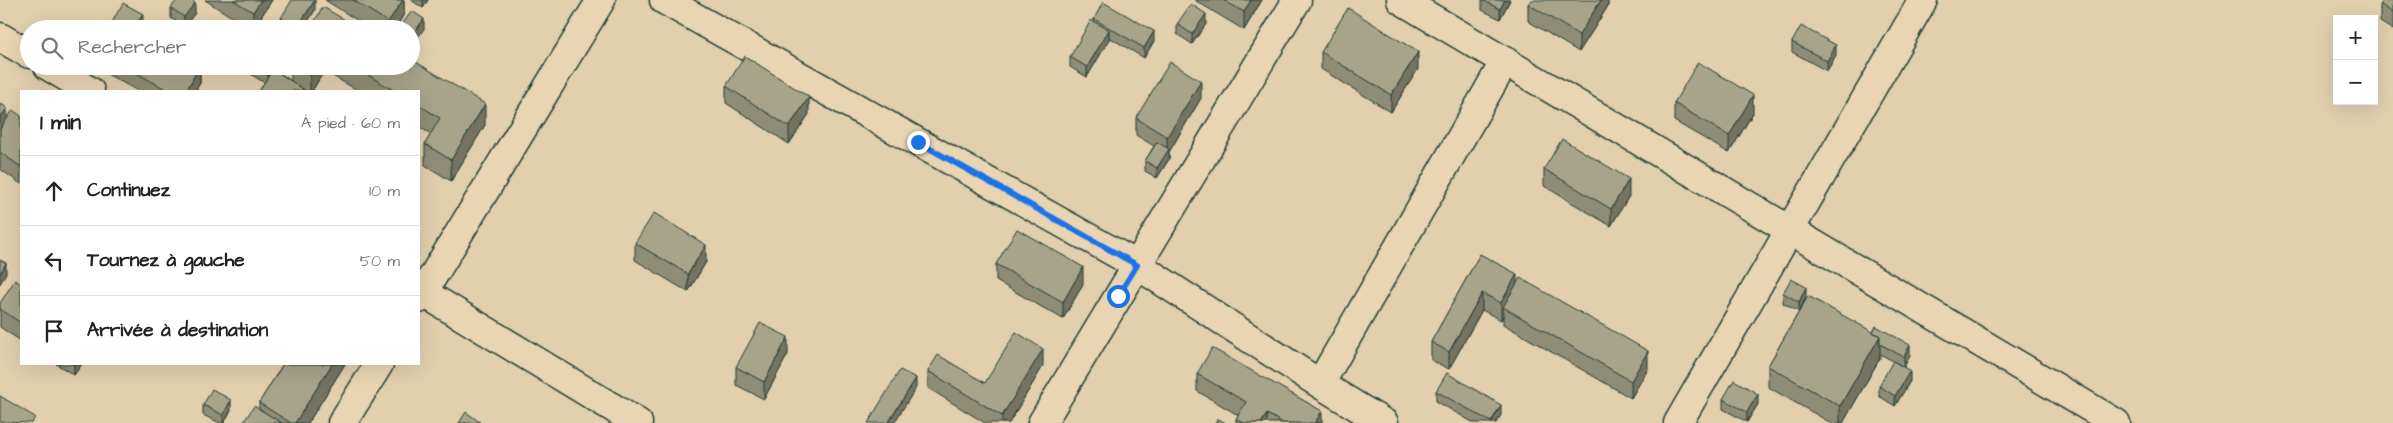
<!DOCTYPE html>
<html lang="fr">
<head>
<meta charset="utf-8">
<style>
	body { margin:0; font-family:"Architects Daughter",sans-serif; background:#f2f2f2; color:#222 }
	.controls { position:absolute; right:15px; top:15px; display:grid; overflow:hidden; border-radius:0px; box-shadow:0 5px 20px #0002 }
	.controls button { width:45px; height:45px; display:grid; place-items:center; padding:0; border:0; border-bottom:1px solid #e0e0e0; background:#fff; color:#222; font:25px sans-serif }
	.stop { position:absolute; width:15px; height:15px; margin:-11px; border:4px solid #1a73e8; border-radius:50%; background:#fff }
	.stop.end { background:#1a73e8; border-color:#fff; box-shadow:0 1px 5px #0008 }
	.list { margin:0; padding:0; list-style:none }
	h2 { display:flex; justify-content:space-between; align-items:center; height:65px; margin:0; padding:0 20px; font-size:21px }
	h2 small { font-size:16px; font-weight:400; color:#767676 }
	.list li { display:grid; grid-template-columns:32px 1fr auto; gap:15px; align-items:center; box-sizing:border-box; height:70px; padding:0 20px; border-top:1px solid #e0e0e0 }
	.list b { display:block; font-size:19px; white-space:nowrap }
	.list em { font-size:16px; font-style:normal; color:#767676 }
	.icon { flex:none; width:28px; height:28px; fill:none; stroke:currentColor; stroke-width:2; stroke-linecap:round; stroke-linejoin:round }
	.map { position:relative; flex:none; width:2393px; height:423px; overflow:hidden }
	.search { position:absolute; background:#fff; box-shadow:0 5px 20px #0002; left:20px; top:20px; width:400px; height:55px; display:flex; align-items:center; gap:12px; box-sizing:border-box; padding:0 18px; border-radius:28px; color:#767676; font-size:19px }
	.panel { position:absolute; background:#fff; box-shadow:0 5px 20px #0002; left:20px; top:90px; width:400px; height:275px; border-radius:0px }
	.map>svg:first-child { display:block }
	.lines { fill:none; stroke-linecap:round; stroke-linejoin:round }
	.street-casing { stroke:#1f3d34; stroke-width:31 }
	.street { stroke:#e9d5b3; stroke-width:28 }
	.wall { fill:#908d77; stroke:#1f3d34 }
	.shaded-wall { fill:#767361; stroke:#1f3d34 }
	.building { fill:#a8a48a; stroke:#1f3d34 }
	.route { stroke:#1a73e8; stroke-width:6 }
</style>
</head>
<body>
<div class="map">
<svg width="2393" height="423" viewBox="0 0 2393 423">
	<rect width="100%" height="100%" fill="#e1cfae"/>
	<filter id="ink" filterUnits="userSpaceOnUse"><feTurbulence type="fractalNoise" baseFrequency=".02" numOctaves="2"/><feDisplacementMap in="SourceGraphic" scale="10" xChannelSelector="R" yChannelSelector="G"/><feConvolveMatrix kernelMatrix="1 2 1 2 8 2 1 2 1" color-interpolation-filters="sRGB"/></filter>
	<g filter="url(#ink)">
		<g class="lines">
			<g class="street-casing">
				<path id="street" d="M664,0L1137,265L1320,384L1384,423
					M1401,0L2116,423
					M0,37L29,54
					M48,66L90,91
					M419,290L638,423
					M419,299L601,0
					M1320,384L1505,61
					M342,423L379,364
					M1042,423L1297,0
					M1678,423L1923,0"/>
			</g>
			<use href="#street" class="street"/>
		</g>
		<path class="wall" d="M205,0H272L253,29H251Z
			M325,0H404V14L395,29H371Z
			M411,0H428L423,8Z
			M1196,0H1262L1244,30L1196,1Z
			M1482,0H1510L1500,19L1482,10Z
			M1608,0V6L1579,52L1528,21V4Z
			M2393,0V30L2380,22V4Z
			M171,8L195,13L184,27L171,18Z
			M315,10L303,29H282L281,28V18Z
			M1094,19L1154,41L1144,58L1109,37V40L1087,77L1070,67V57L1094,22Z
			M1177,24H1206L1192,44L1177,34Z
			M1792,42L1836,55L1827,71L1792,52Z
			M1321,52L1418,69L1391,112L1321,69Z
			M96,66H200V83L195,91H138L96,68Z
			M252,66H280L277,71L291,81V66H411L485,125L451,181L425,165V144L431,134L419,127V91H359L324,71L312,91H306L303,89V91L265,83L252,75Z
			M726,86L809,114L789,144L726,103Z
			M1201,98L1169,152V159L1157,178L1145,171V161L1154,146L1136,135V118Z
			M0,103L7,119L21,116V184L0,169Z
			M1674,103L1753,113L1729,153L1674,121Z
			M1544,169L1629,196L1611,226L1544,186Z
			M635,243L706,262L688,292L635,260Z
			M1480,254L1517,284L1648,369L1631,398L1503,324V316L1501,320L1482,310L1449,369L1431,360V342Z
			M996,264L1083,284L1063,319L996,281Z
			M21,284V341L0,327V303Z
			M1783,293L1806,297L1799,312L1783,303Z
			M1808,296L1910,355L1904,367L1880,354V358L1843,423H1831L1768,387V366Z
			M788,354L764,399L736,385V367Z
			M56,364H82L74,375Z
			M283,364H345L308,423H243L259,409V403Z
			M1043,366L1009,423H985L928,388V371L985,383Z
			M1197,374L1322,423H1236V419L1238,415L1197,391Z
			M1910,381L1895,406L1879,396V386Z
			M1436,391L1501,415L1496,423H1474L1436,401Z
			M1723,399L1758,404L1747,422L1723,409Z
			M203,405L231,410L224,423H220L203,415Z"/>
		<path class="shaded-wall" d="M261,0H272L253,29V12Z
			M315,0V10L303,29H297Z
			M403,0H404V14L395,29H388V22Z
			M423,0H428L423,8Z
			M1251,0H1262L1244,30V12Z
			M1505,0H1510L1500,19V9Z
			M1601,0H1608V6L1579,52V35Z
			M195,3V13L184,27V17Z
			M143,14V29H134Z
			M1206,14V24L1192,44V34Z
			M424,19V29L411,47V37Z
			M1109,30V40L1087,77V67Z
			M1154,31V41L1144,58V48Z
			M1836,45V55L1827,71V61Z
			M1418,52V69L1391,112V95Z
			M200,66V83L195,91H186Z
			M273,66H280L268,85V75Z
			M314,66H324V71L312,91H310V72Z
			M1201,81V98L1169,152V159L1157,178V168L1167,151V137Z
			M1753,95V113L1729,153V136Z
			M809,97V114L789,144V127Z
			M485,104V125L451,181V160Z
			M7,108V125L0,136V118Z
			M1629,179V196L1611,226V209Z
			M706,245V262L688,292V274Z
			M6,263V273L0,284V274Z
			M1083,267V284L1063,319V302Z
			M1517,274V292L1503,307V316L1501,320V303Z
			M1806,287V297L1799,312V302Z
			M1482,293V310L1449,369V352Z
			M1880,336V358L1843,423H1840V406Z
			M788,337V354L764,399V382Z
			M1910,345V355L1904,367V357Z
			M1043,349V366L1009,423H1002V416Z
			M1648,351V369L1631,398V381Z
			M74,364H82L74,375Z
			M332,364H345L308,423H295Z
			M1910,371V381L1895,406V396Z
			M916,378V388L894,423H888Z
			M1758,394V404L1747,422V412Z
			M231,400V410L224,423H223V415Z
			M1501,405V415L1496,423H1491Z
			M1322,411V423H1315Z
			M1267,414V423H1261Z"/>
		<path class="building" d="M177,0H192L195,3L184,17L171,8Z
			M233,0H261L253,12Z
			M292,0H315L297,28L281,18Z
			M353,0H403L388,22Z
			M1223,0H1251L1244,12Z
			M1482,0H1505L1500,9Z
			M1531,0H1601L1579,35L1528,4Z
			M2382,0H2393V13L2380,4Z
			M1103,2L1154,31L1144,48L1094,19Z
			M123,3L143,14L134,29H108Z
			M1191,4L1206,14L1192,34L1177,24Z
			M323,7L360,29H310Z
			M1348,8L1418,52L1391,95L1321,52Z
			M412,11L424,19L411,37V29H399Z
			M1091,20L1109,30L1087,67L1070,57Z
			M1801,26L1836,45L1827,61L1792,42Z
			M745,56L809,97L789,127L726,86Z
			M411,59L485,104L451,160L425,144L440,118L419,105V91H395L353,66H411Z
			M1170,62L1201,81L1167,137L1136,118Z
			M1698,62L1753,95L1729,136L1674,103Z
			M124,66H200L186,91H169Z
			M254,66H273L268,75Z
			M300,66H314L310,72Z
			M273,69L303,89L301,91H259Z
			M0,103L7,108L0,118Z
			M13,110L21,116V167L0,152V129Z
			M1562,139L1629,179L1611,209L1544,169Z
			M1157,142L1169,149L1157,168L1145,161Z
			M654,213L706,245L688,274L635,243Z
			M1017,229L1083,267L1063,302L996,264Z
			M1480,254L1517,274L1501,303L1482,293L1449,352L1431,342Z
			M0,260L6,263L0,274Z
			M1520,278L1648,351L1631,381L1503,307Z
			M1791,279L1806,287L1799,302L1783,293Z
			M15,280L21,284V323L0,309V303Z
			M1808,296L1880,336L1840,406L1768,366Z
			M760,323L788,337L764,382L736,367Z
			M1876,326L1910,345L1904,357L1880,344V336L1873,332Z
			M1016,332L1043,349L1002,416L928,371L938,355L985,383Z
			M1212,348L1322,411L1315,423H1283L1267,414L1261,423H1244L1236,419L1246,402L1197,374Z
			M1893,361L1910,371L1895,396L1879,386Z
			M283,364H332L295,423H291L259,403Z
			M900,370L916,378L888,423H868Z
			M1447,373L1501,405L1491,422L1436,391Z
			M1734,380L1758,394L1747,412L1723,399Z
			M212,389L231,400L223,415L203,405Z
			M0,396L35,417L32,423L0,422Z
			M254,406L282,423H243Z
			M466,412L481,423H459Z
			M1218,419L1226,423H1215Z"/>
	</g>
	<g class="lines" filter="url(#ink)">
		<path class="route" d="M918,142L1137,265L1118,296"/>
	</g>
</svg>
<div class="controls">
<button>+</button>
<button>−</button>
</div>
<div class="stop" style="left:1118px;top:296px"></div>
<div class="stop end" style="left:918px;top:142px"></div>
<div class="search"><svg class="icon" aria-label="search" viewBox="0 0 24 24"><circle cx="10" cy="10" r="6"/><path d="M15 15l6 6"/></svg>Rechercher</div>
<section class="panel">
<h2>1 min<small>À pied · 60 m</small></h2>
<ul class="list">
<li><svg class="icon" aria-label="ahead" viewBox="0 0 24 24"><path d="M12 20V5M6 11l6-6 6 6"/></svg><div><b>Continuez</b></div><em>10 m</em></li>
<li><svg class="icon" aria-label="left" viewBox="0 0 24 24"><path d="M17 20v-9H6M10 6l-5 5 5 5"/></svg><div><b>Tournez à gauche</b></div><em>50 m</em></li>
<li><svg class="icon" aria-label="arrive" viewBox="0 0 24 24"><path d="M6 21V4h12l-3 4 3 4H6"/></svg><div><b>Arrivée à destination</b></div></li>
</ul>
</section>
</div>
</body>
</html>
